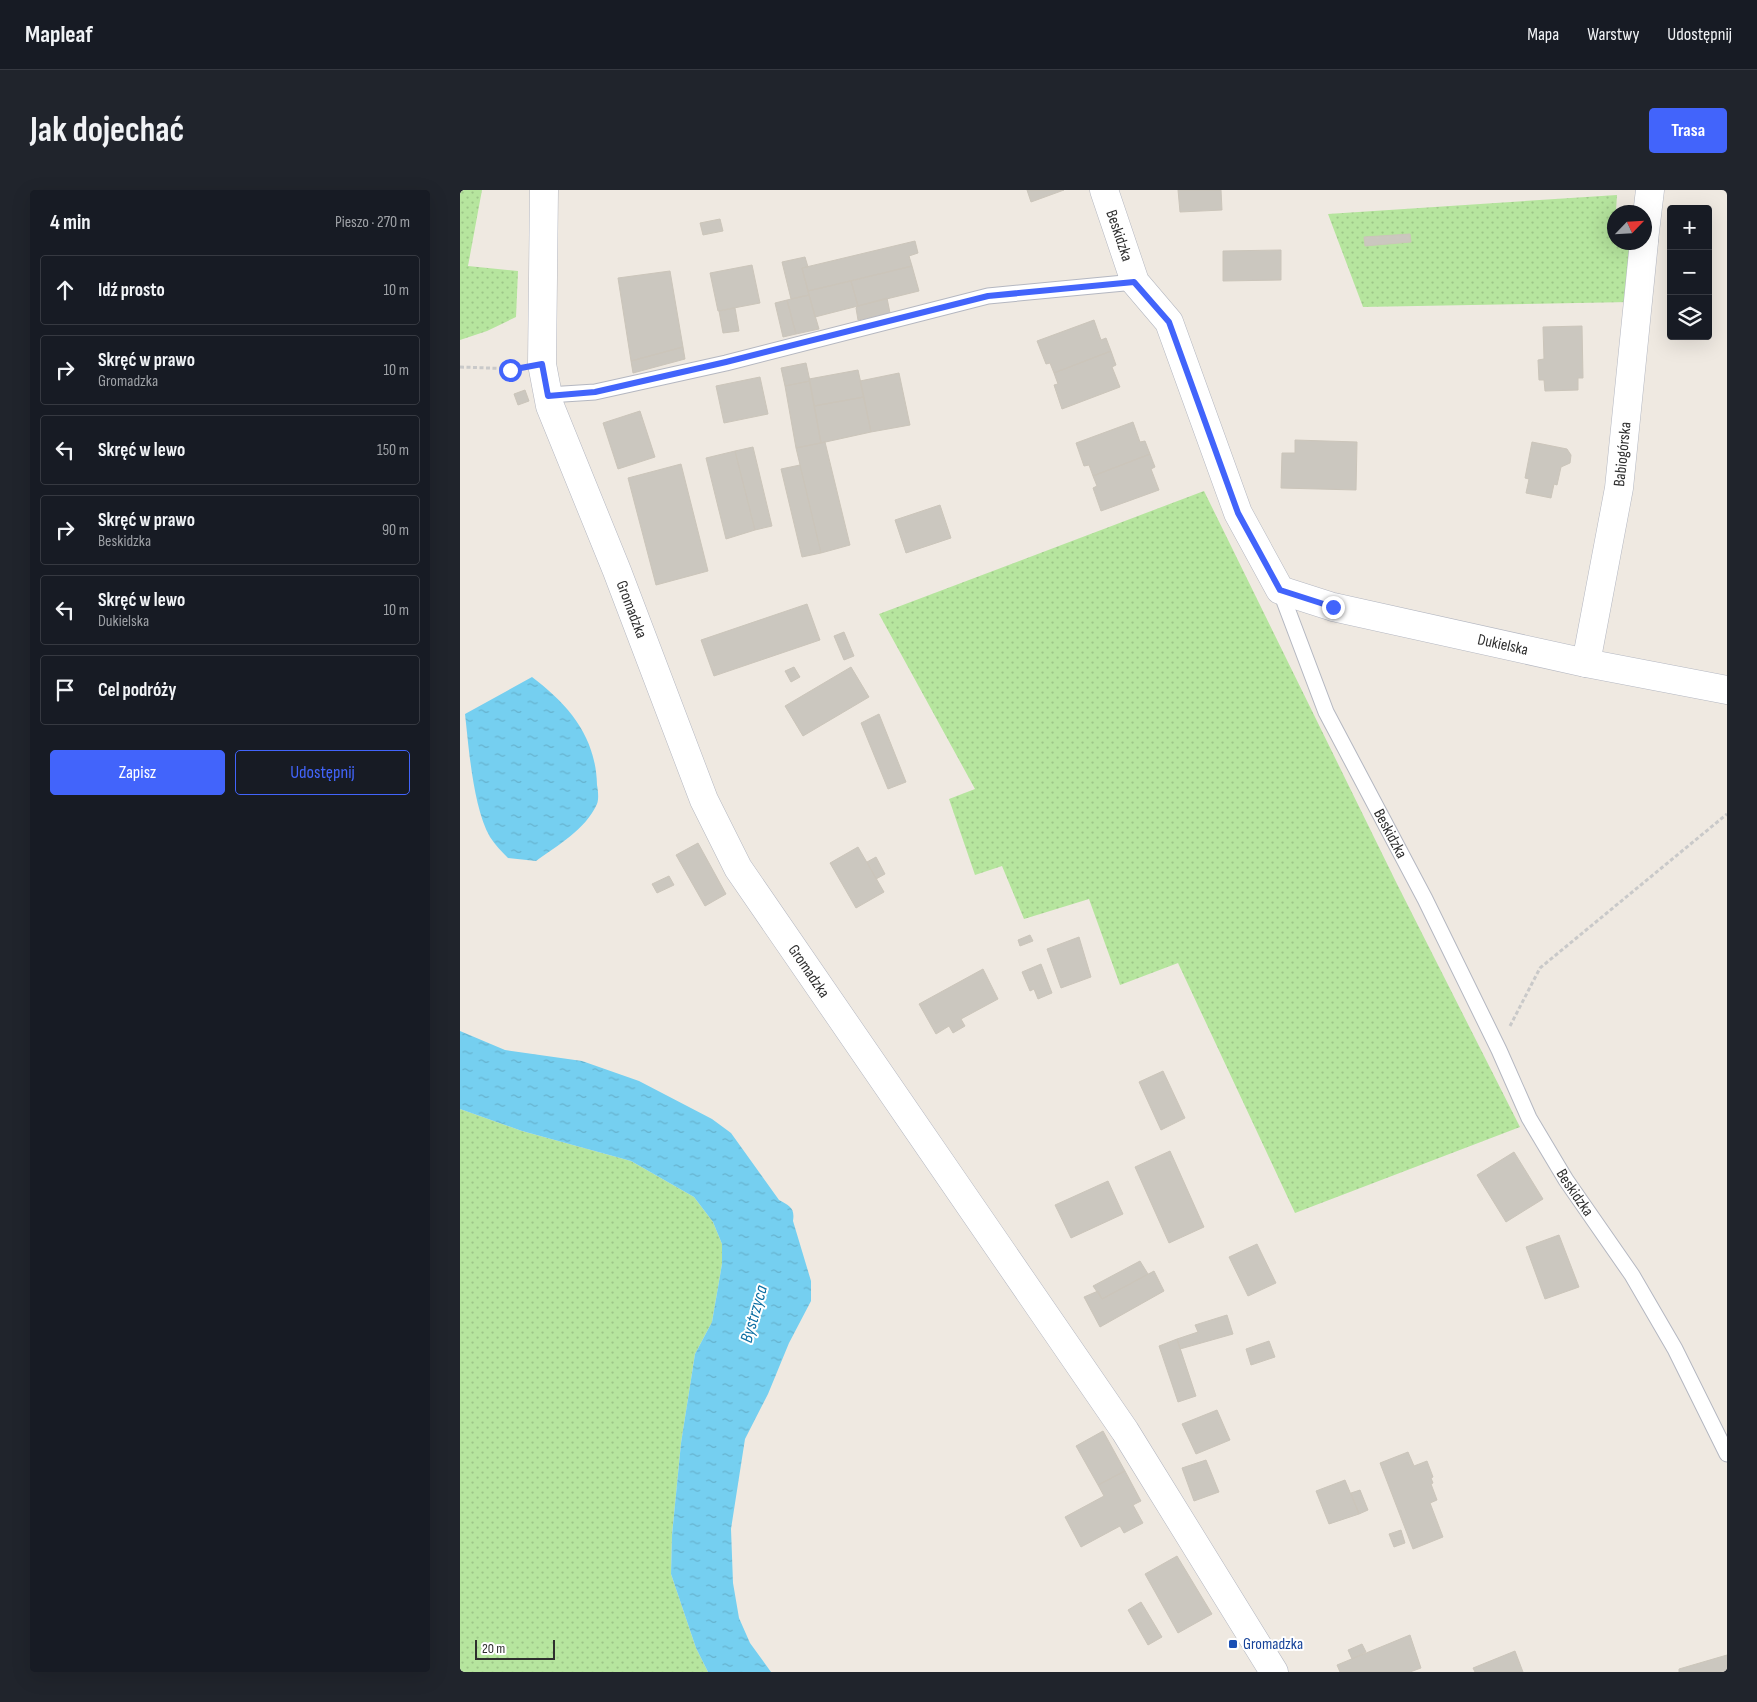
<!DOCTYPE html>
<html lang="pl">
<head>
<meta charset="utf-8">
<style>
	body { margin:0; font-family:"Sofia Sans Condensed",sans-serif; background:#20242c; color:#f1f3f6 }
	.controls { position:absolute; right:15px; top:15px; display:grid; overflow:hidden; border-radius:5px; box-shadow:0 5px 20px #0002 }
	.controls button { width:45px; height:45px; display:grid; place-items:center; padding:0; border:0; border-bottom:1px solid #363941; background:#171b24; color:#f1f3f6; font:25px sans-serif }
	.compass { position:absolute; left:1147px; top:15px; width:45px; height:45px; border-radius:50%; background:#171b24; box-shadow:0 5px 20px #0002; rotate:65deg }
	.scale { position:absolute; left:15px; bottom:12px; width:80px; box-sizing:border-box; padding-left:5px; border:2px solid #2e2e2e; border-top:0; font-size:14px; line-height:18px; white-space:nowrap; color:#2e2e2e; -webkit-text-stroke:4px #fff; paint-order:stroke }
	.stop { position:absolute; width:15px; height:15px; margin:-11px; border:4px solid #4264fb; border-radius:50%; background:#fff }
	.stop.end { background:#4264fb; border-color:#fff; box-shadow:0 1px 5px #0008 }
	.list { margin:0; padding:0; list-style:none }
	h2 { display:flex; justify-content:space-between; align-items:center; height:65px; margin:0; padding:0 20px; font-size:21px }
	h2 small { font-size:16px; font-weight:400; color:#9ea1a6 }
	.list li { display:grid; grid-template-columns:32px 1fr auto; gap:15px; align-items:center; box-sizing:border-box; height:70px; margin:0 10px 10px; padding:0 10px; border:1px solid #363941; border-radius:5px }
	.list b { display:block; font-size:19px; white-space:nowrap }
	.list p { margin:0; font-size:16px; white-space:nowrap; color:#9ea1a6 }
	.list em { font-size:16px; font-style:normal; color:#9ea1a6 }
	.actions { display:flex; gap:10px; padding:15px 20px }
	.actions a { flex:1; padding:11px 0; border:1px solid #4264fb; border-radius:5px; text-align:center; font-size:18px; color:#4264fb }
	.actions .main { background:#4264fb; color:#fff }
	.icon { flex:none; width:28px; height:28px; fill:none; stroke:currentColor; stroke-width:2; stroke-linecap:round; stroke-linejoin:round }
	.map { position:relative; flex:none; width:1267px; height:1482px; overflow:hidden; border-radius:5px }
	header { display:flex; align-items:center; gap:30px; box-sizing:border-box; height:70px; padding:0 25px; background:#171b24; border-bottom:1px solid #363941 }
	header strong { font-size:24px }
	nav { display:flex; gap:28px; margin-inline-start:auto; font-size:18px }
	.intro { display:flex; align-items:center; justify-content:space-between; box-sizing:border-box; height:120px; padding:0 30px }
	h1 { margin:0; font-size:35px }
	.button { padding:12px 22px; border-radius:5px; background:#4264fb; color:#fff; font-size:18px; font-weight:700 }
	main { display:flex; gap:30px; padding:0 30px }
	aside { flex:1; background:#171b24; border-radius:5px; box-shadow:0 5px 20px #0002 }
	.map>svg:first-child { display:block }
	.grass { fill:url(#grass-dots) }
	.water { fill:url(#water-ripples) }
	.building { fill:#cbc7bf; stroke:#cbc5ba }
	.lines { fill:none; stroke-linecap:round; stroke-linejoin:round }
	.lane-casing { stroke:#b4b7c1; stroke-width:17 }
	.street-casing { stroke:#b4b7c1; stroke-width:29 }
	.secondary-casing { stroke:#b4b7c1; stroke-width:29 }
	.path { stroke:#c9c9c9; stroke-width:3; stroke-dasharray:4 2.5; stroke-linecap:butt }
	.lane { stroke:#fff; stroke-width:15 }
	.street { stroke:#fff; stroke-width:28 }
	.secondary { stroke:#fff; stroke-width:28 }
	.route { stroke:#4264fb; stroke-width:6 }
	.transit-dot { fill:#1a4fb4; stroke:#fff; stroke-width:2 }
	.labels { text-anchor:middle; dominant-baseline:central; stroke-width:4; stroke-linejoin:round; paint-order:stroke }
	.street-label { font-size:16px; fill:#2e2e2e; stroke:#fff }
	.transit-label { font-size:16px; fill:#164399; stroke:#fff; text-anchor:start }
	.water-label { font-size:18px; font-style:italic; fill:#0d6fa3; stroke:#fff }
</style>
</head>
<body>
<header>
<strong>Mapleaf</strong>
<nav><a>Mapa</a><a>Warstwy</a><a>Udostępnij</a></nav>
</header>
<div class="intro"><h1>Jak dojechać</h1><a class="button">Trasa</a></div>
<main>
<aside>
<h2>4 min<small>Pieszo · 270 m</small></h2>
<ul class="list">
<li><svg class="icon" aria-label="ahead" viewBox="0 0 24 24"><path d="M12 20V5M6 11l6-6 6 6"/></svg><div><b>Idź prosto</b></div><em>10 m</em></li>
<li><svg class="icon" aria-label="right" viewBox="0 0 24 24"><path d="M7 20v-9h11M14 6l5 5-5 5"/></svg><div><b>Skręć w prawo</b><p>Gromadzka</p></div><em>10 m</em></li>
<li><svg class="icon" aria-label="left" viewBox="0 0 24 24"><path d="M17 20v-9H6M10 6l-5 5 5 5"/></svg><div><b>Skręć w lewo</b></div><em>150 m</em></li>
<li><svg class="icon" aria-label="right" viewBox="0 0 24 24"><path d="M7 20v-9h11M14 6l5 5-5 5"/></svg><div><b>Skręć w prawo</b><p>Beskidzka</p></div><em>90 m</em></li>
<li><svg class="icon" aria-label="left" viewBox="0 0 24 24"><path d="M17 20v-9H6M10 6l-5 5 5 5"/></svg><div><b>Skręć w lewo</b><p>Dukielska</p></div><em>10 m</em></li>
<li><svg class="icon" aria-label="arrive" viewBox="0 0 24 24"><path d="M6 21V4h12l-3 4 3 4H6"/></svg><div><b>Cel podróży</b></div></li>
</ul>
<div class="actions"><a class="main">Zapisz</a><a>Udostępnij</a></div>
</aside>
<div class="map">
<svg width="1267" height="1482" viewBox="0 0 1267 1482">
	<defs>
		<pattern id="grass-dots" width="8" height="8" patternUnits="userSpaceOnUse" patternTransform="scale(1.25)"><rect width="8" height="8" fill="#b6e59e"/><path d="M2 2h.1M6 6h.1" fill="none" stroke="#9dc588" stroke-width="1.8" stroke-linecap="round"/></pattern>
		<pattern id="water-ripples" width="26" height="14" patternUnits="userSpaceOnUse" patternTransform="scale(1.25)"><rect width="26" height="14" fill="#75cff0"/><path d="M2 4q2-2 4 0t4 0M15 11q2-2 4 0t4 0" fill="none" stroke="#66b2ce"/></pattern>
	</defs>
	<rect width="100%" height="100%" fill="#efe9e1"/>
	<path class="grass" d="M0,0H22L8,76L58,81L56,127L27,141L0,150Z
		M1157,5L1154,52L1177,53L1170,112L903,117L868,24Z
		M744,301L937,694L1060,937L835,1023L718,773L660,795L629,709L564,729L542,676L515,685L489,609L515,599L419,424Z
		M0,919L62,941L171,971L234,1007L253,1032L262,1054V1074L252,1132L235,1164L221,1253L212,1345L211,1384L236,1458L248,1482H0Z"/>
	<path class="water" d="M72,487C109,515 136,547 137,595C138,600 139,609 137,614C125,640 98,655 76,671L48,668C42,662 35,655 30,647C13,617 9,559 5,524Z
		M0,841L45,860L122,871L179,891L252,929L271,943L319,1010C330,1016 335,1018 333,1031L351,1091V1111L329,1153L308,1204L285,1249L271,1339L273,1393L279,1428L290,1453L311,1482H248L236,1458L211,1384L212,1345L221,1253L235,1164L252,1132L262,1074V1054L253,1032L234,1007L171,971L62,941L0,919Z"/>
	<path class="building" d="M567,0H604L571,12Z
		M718,0H761L762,20L720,22Z
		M260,29L263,41L243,45L240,33Z
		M950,44L951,52L905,56L904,47Z
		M455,51L458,63L449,66L452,76L348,101L342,78Z
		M821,60V90L763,91V61Z
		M345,67L348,77L342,78L349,105L331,109L322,72Z
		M292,75L300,113L258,121L250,83Z
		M452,76L459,101L398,116L391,91Z
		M210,81L223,157L171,171L158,88Z
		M391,91L398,116L355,127L348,101Z
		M349,105L359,139L336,144L327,110Z
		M427,108L430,123L398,130L396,118L398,116Z
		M327,110L336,144L323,147L315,113Z
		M275,118L279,141L263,143L259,121Z
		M634,130L641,150L646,148L651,161L594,183L590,173L586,174L577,151Z
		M1122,136L1123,188H1118V200L1085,201L1084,190H1079L1078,170L1084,169L1083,137Z
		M223,157L225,169L173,183L171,171Z
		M651,161L656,175L652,177L660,197L602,219L594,195L598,194L594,183Z
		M346,173L350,191L325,196L321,178Z
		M398,180L404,207L354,216L349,189Z
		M439,183L450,235L411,242L400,191Z
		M300,187L308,224L264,233L256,196Z
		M350,191L361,253L336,258L325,196Z
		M65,200L69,211L58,215L54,204Z
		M404,207L411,242L361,253L354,216Z
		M180,221L195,267L158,279L143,233Z
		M673,232L680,252L685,251L690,264L633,286L629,275L624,276L616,253Z
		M835,250L897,252L896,300L821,298L822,263H835Z
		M365,252L390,355L361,363L336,258Z
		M1072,252L1107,259L1111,265L1110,273L1101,277L1097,295L1094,294L1091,308L1066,303L1069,289L1065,288Z
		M293,257L312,336L295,340L275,261Z
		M275,261L295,340L266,349L246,268Z
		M690,264L695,277L691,279L699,300L641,321L633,298L637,296L633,286Z
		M221,274L248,381L196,395L168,288Z
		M340,275L361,363L342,367L321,279Z
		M480,315L491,348L446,363L435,330Z
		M347,414L360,450L254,486L241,450Z
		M384,442L394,466L384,470L374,446Z
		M334,477L340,487L331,492L325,481Z
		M391,477L409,507L343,546L325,516Z
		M419,524L446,592L428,599L401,533Z
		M238,653L266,704L245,716L216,665Z
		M398,657L424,702L396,718L370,673Z
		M416,667L425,684L416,689L407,672Z
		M209,686L214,695L197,703L192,694Z
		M570,745L573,751L560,756L558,750Z
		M619,747L631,787L601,798L587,759Z
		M581,774L592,803L578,809L574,799L570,801L562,782Z
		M523,779L538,809L501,829L505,836L493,843L489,836L476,844L459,814Z
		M703,881L725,928L701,940L679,892Z
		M710,961L744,1037L709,1053L675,977Z
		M1054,962L1083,1009L1046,1032L1017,985Z
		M648,991L663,1024L611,1048L595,1015Z
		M1099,1045L1119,1097L1085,1109L1066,1057Z
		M797,1054L816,1093L788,1106L769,1067Z
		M680,1071L688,1084L642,1109L633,1096Z
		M694,1081L704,1101L640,1137L624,1107L638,1101L642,1109Z
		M767,1125L773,1144L720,1159L717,1149L738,1142L735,1135Z
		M717,1149L736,1206L718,1212L699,1156Z
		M809,1151L815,1167L791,1175L786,1159Z
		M757,1220L770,1250L736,1264L722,1234Z
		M643,1241L665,1281L638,1295L616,1256Z
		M948,1262L954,1276L967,1271L973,1287L971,1288L973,1293L971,1294L977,1310L970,1313L983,1347L953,1359L920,1273Z
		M746,1270L759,1302L734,1311L722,1278Z
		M665,1281L681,1311L673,1315L683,1333L664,1343L660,1336L621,1357L605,1327L644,1306L638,1295Z
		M885,1290L899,1324L869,1334L856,1301Z
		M900,1300L908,1320L899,1324L891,1303Z
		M941,1340L945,1353L934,1357L929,1344Z
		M717,1366L752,1424L718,1443L685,1384Z
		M681,1412L702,1447L688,1455L668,1420Z
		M950,1445L961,1478L950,1482H880L877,1475Z
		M902,1454L906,1462L892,1469L888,1460Z
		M1055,1461L1063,1482H1015L1013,1478Z
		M1267,1465V1482H1219V1479Z"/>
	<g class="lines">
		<g class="lane-casing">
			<g id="lane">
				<path d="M88,205L135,202L266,173L528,106L675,92"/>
				<path id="s1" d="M820,400L866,522L965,709L1039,860L1069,928L1106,990L1172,1085L1215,1159L1267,1264"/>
			</g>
		</g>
		<g class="street-casing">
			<g id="street">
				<path id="s2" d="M644,0L675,92L709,132L778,323L820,400L873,417L1126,473L1267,500"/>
				<path d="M1184,50L1190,0"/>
				<path id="s3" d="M1126,473L1159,298L1184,52"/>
			</g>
		</g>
		<g class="secondary-casing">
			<g id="secondary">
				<path id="s4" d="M84,0L82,174L90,216L157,381L244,610L278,678L665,1241L814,1482"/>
			</g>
		</g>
		<path class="path" d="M0,177L57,179
			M1050,836L1080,778L1267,624"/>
		<use href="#lane" class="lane"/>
		<use href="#street" class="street"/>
		<use href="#secondary" class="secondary"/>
	</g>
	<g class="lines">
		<path class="route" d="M50,180L82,174L88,206L135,202L266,172L528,106L674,92L709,132L778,323L820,400L873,417"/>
	</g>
	<rect class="transit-dot" x="768" y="1449" width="10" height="10" rx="2.5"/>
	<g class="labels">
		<g class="street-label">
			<text stroke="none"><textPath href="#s2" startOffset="48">Beskidzka</textPath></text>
			<text stroke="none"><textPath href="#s3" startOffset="212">Babiogórska</textPath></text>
			<text stroke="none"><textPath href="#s4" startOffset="436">Gromadzka</textPath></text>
			<text stroke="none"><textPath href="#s2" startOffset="670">Dukielska</textPath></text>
			<text stroke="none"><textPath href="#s1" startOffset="268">Beskidzka</textPath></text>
			<text stroke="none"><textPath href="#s4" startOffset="841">Gromadzka</textPath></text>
			<text stroke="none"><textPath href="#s1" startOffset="672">Beskidzka</textPath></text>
		</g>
		<g class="transit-label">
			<text x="783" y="1454">Gromadzka</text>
		</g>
		<g class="water-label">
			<text transform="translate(294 1124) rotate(-74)">Bystrzyca</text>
		</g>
	</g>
</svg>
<div class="controls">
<button>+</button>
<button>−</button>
<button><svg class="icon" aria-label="layers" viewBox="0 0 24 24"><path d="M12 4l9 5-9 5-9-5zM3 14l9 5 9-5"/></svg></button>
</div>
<svg class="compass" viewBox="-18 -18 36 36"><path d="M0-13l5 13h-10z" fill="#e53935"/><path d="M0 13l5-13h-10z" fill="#9ea1a6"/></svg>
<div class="scale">20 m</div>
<div class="stop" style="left:50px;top:180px"></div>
<div class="stop end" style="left:873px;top:417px"></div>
</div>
</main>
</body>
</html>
